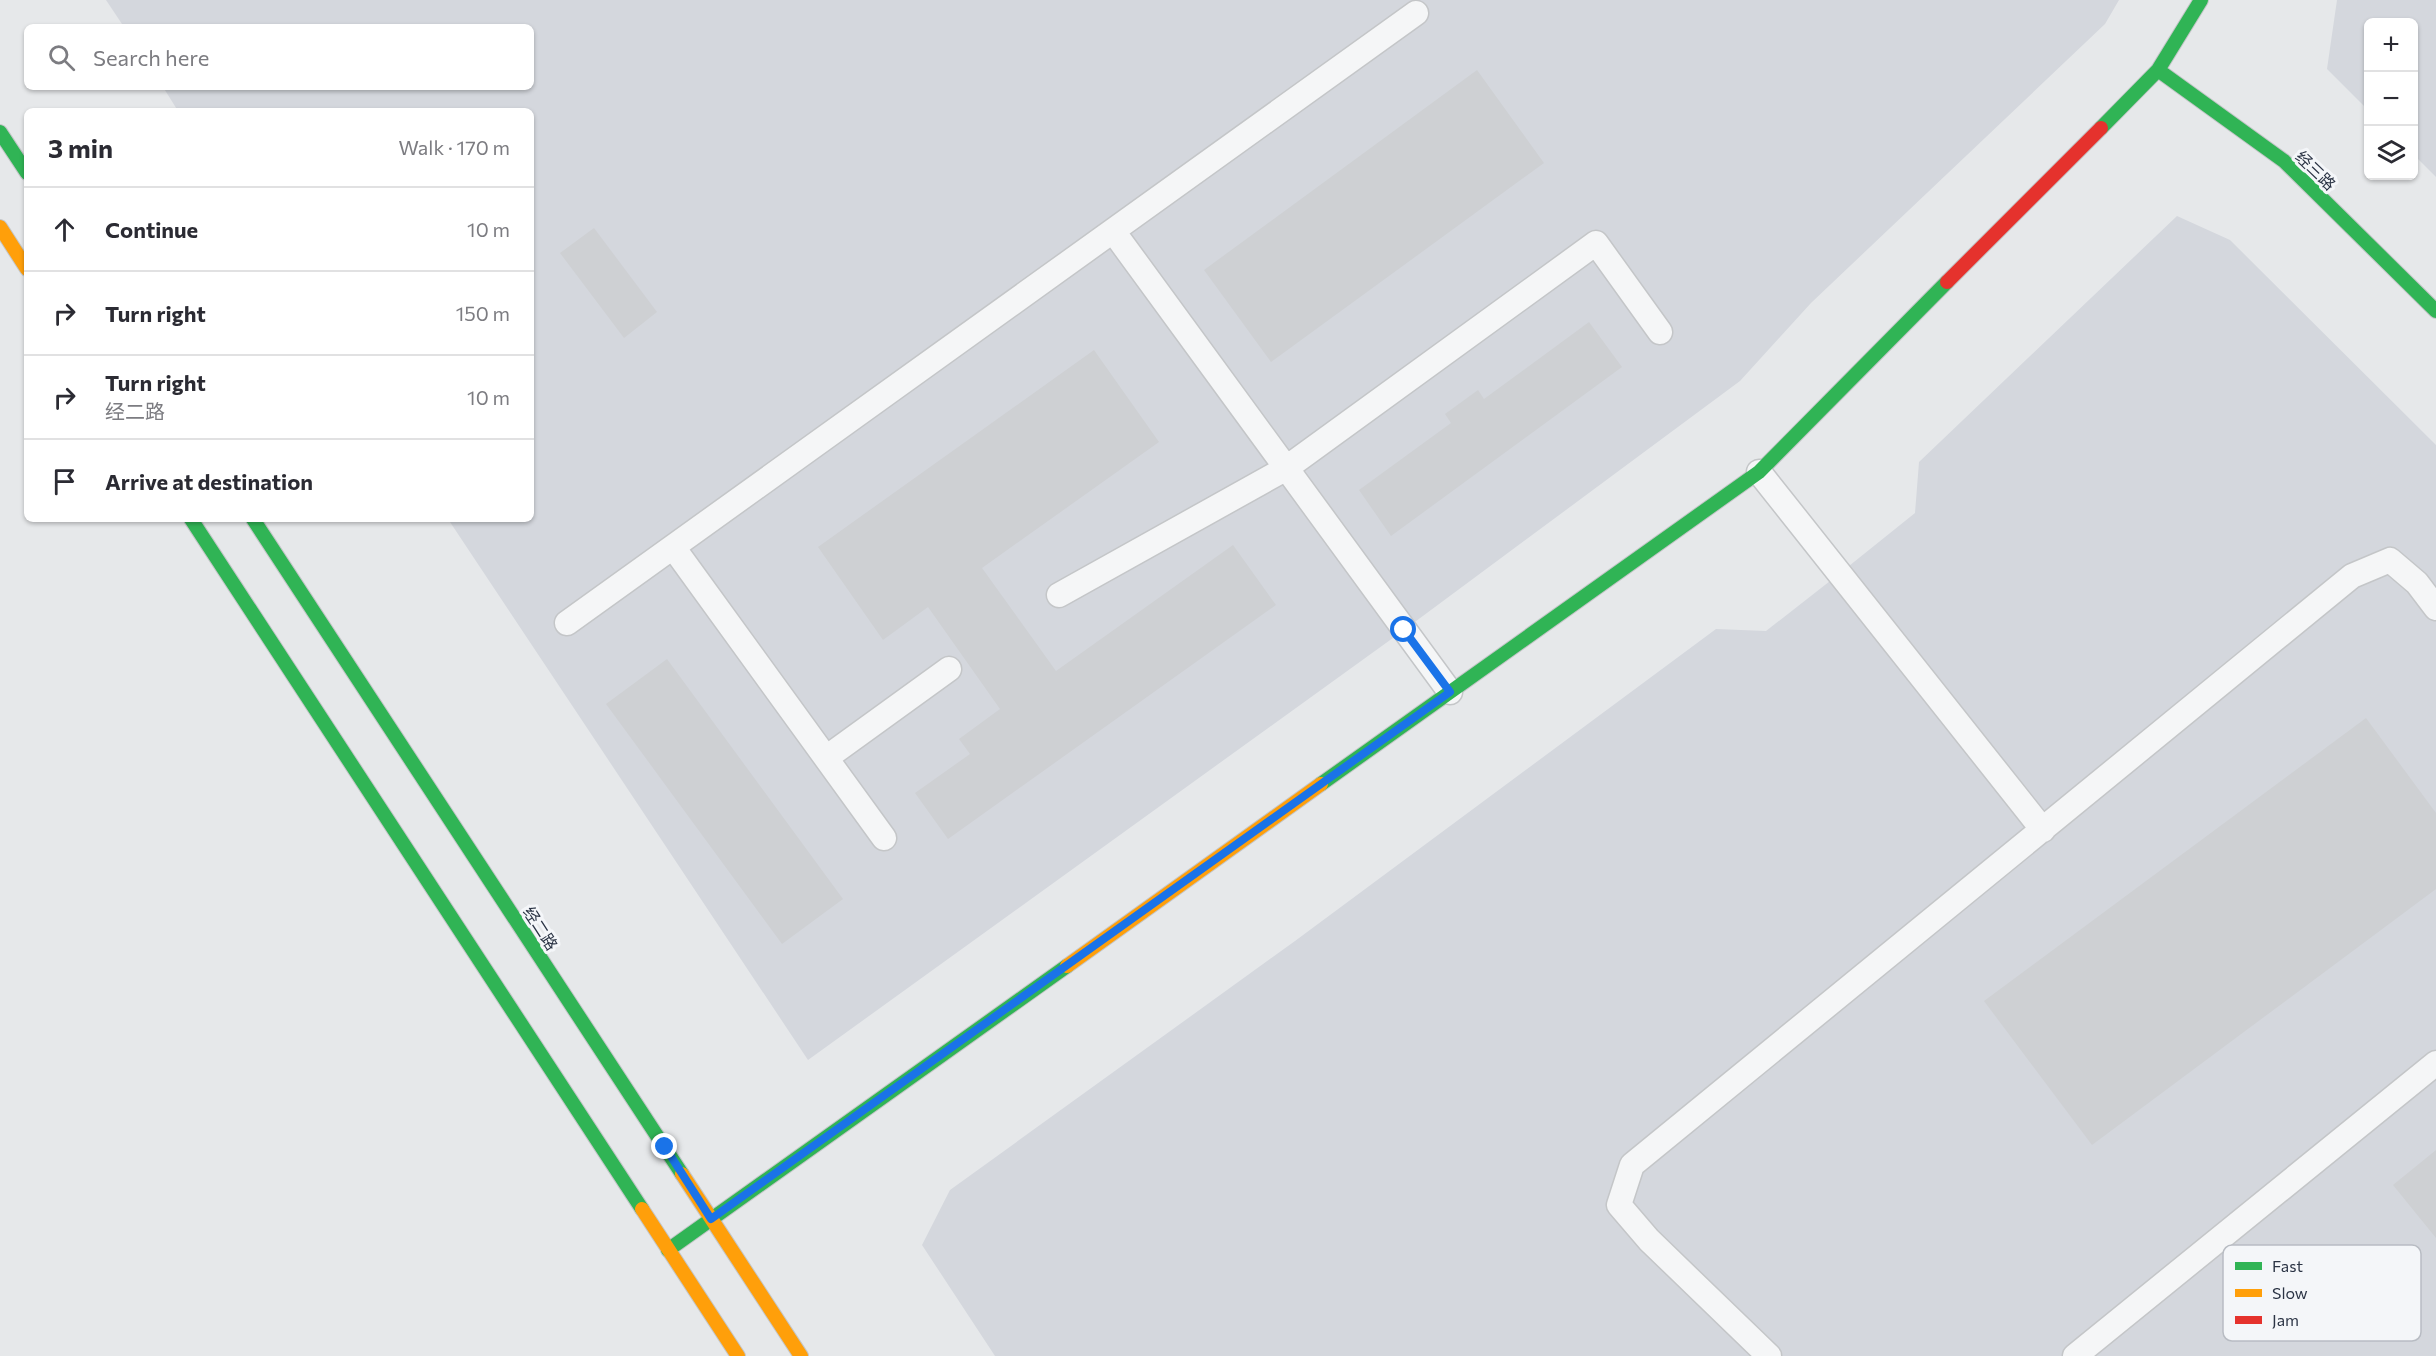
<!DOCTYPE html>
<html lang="en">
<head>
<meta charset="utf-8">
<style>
	body { margin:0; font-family:Commissioner,"Noto Sans SC",sans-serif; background:#f2f2f3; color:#2b2b33 }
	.controls { position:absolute; right:18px; top:18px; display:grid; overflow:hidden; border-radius:9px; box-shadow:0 2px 4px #0004 }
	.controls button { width:54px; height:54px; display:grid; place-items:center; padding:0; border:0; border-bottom:2px solid #e1e1e2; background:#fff; color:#2b2b33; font:30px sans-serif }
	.stop { position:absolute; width:18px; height:18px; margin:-14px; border:4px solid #1a73e8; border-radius:50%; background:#fff }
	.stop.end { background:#1a73e8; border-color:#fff; box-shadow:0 2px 6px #0008 }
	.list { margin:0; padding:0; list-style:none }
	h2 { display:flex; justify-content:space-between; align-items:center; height:78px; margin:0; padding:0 24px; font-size:26px }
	h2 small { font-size:20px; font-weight:400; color:#7c7c81 }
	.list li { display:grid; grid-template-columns:39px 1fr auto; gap:18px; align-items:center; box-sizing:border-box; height:84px; padding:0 24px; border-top:2px solid #e1e1e2 }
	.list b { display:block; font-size:22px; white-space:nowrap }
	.list p { margin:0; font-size:20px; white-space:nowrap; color:#7c7c81 }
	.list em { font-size:20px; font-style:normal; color:#7c7c81 }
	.icon { flex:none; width:33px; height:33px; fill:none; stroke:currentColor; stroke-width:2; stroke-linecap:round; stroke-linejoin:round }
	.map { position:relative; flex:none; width:2436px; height:1356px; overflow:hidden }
	.search { position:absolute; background:#fff; box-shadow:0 2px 4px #0004; left:24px; top:24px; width:510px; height:66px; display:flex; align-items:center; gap:15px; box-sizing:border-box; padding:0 21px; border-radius:9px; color:#7c7c81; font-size:22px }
	.panel { position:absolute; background:#fff; box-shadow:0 2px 4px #0004; left:24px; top:108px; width:510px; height:414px; border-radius:9px }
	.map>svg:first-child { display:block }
	.built { fill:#d4d7dd }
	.building { fill:#ced0d3 }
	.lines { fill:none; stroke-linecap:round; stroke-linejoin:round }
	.lane-casing { stroke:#c4c6c8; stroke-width:27 }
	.fast-casing { stroke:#c4c6c8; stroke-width:16 }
	.slow-casing { stroke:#c4c6c8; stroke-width:16 }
	.jam-casing { stroke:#c4c6c8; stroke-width:16 }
	.lane { stroke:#f5f6f7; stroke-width:24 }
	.fast { stroke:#30b455; stroke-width:14 }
	.slow { stroke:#ff9f0a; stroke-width:14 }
	.jam { stroke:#e5322d; stroke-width:14 }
	.route { stroke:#1a73e8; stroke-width:8 }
	.labels { text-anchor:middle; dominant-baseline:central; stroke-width:6; stroke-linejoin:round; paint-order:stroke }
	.street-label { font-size:16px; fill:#2b3445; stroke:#f4f6f9 }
	.key { fill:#f4f6f9; stroke:#b8bcc3; stroke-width:1.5 }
	.key-label { font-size:16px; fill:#2b3445 }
</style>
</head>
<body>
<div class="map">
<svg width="2436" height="1356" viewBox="0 0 2436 1356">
	<rect width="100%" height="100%" fill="#e6e8ea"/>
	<path class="built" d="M106,0H2119L2105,24L1811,303L1740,381L1404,630L808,1060L448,519H531V111H178L163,87H531V27H124Z
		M2337,0H2436V177L2414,155V22H2368V110L2327,69Z
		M2177,216L2230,240L2436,445V1356H995L922,1245L950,1190L1295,941L1716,629L1766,631L1839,574L1915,513L1919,462Z"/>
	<path class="building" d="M1477,70L1544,163L1271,362L1204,270Z
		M594,228L657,312L624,338L560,253Z
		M1589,322L1622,367L1391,536L1359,490L1451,423L1445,414L1478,390L1484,399Z
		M1094,350L1159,442L982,568L1056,671L1233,545L1276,605L948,839L915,793L970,754L959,739L1000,709L928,607L883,640L818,547Z
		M667,659L843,899L782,944L606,704Z
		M2366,718L2436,813V889L2092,1145L1984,1001Z
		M2436,1150V1238L2393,1185Z"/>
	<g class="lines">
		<g class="lane-casing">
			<path id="lane" d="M1113,231L1450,692
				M1759,472L2043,830
				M673,547L884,838
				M1059,595L1285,469L1596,243L1660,332
				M567,623L1416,13
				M826,758L949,669
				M1769,1356L1649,1240L1619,1205L1632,1165L2352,576L2390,560L2417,583L2436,608
				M2075,1356L2436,1063"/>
		</g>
		<g class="fast-casing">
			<path id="fast" d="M2158,70L2284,161L2436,311
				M2101,128L2158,70L2201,0
				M0,132L27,173
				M191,519L642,1209
				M253,519L682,1174
				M1321,784L1759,472L1947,282
				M668,1250L1067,966"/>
		</g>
		<g class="slow-casing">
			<path id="slow" d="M0,227L27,269
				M1067,966L1321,784
				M682,1174L801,1356
				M642,1209L738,1356"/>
		</g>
		<g class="jam-casing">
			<path id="jam" d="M1947,282L2101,128"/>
		</g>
		<use href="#lane" class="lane"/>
		<use href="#fast" class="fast"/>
		<use href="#slow" class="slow"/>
		<use href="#jam" class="jam"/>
	</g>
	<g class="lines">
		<path class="route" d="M665,1147L711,1219L1450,692L1404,630"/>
	</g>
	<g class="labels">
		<g class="street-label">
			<text transform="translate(2316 170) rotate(44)">经三路</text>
			<text transform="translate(541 928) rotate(57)">经二路</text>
		</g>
	</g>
	<rect x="2223" y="1245" width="198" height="96" rx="9" class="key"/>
	<rect x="2235" y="1262" width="27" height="8" fill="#30b455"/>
	<rect x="2235" y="1289" width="27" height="8" fill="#ff9f0a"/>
	<rect x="2235" y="1316" width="27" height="8" fill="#e5322d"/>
	<g class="key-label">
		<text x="2272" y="1272">Fast</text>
		<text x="2272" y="1299">Slow</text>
		<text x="2272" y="1326">Jam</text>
	</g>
</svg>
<div class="controls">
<button>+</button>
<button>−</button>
<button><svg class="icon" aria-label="layers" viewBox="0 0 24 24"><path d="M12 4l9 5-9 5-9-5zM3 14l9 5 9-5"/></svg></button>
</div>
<div class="stop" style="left:1404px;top:630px"></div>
<div class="stop end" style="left:665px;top:1147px"></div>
<div class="search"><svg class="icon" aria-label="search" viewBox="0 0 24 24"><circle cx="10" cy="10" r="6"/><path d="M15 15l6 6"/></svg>Search here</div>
<section class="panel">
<h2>3 min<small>Walk · 170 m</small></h2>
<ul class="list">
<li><svg class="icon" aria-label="ahead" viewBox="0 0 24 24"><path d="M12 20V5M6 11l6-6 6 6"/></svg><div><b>Continue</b></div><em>10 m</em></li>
<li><svg class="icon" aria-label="right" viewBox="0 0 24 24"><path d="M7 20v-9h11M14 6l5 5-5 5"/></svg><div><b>Turn right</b></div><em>150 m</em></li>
<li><svg class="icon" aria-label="right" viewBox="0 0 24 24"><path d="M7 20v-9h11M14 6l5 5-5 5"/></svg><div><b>Turn right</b><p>经二路</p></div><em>10 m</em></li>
<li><svg class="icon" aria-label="arrive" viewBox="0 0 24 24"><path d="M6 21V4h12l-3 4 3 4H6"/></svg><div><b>Arrive at destination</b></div></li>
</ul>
</section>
</div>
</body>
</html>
